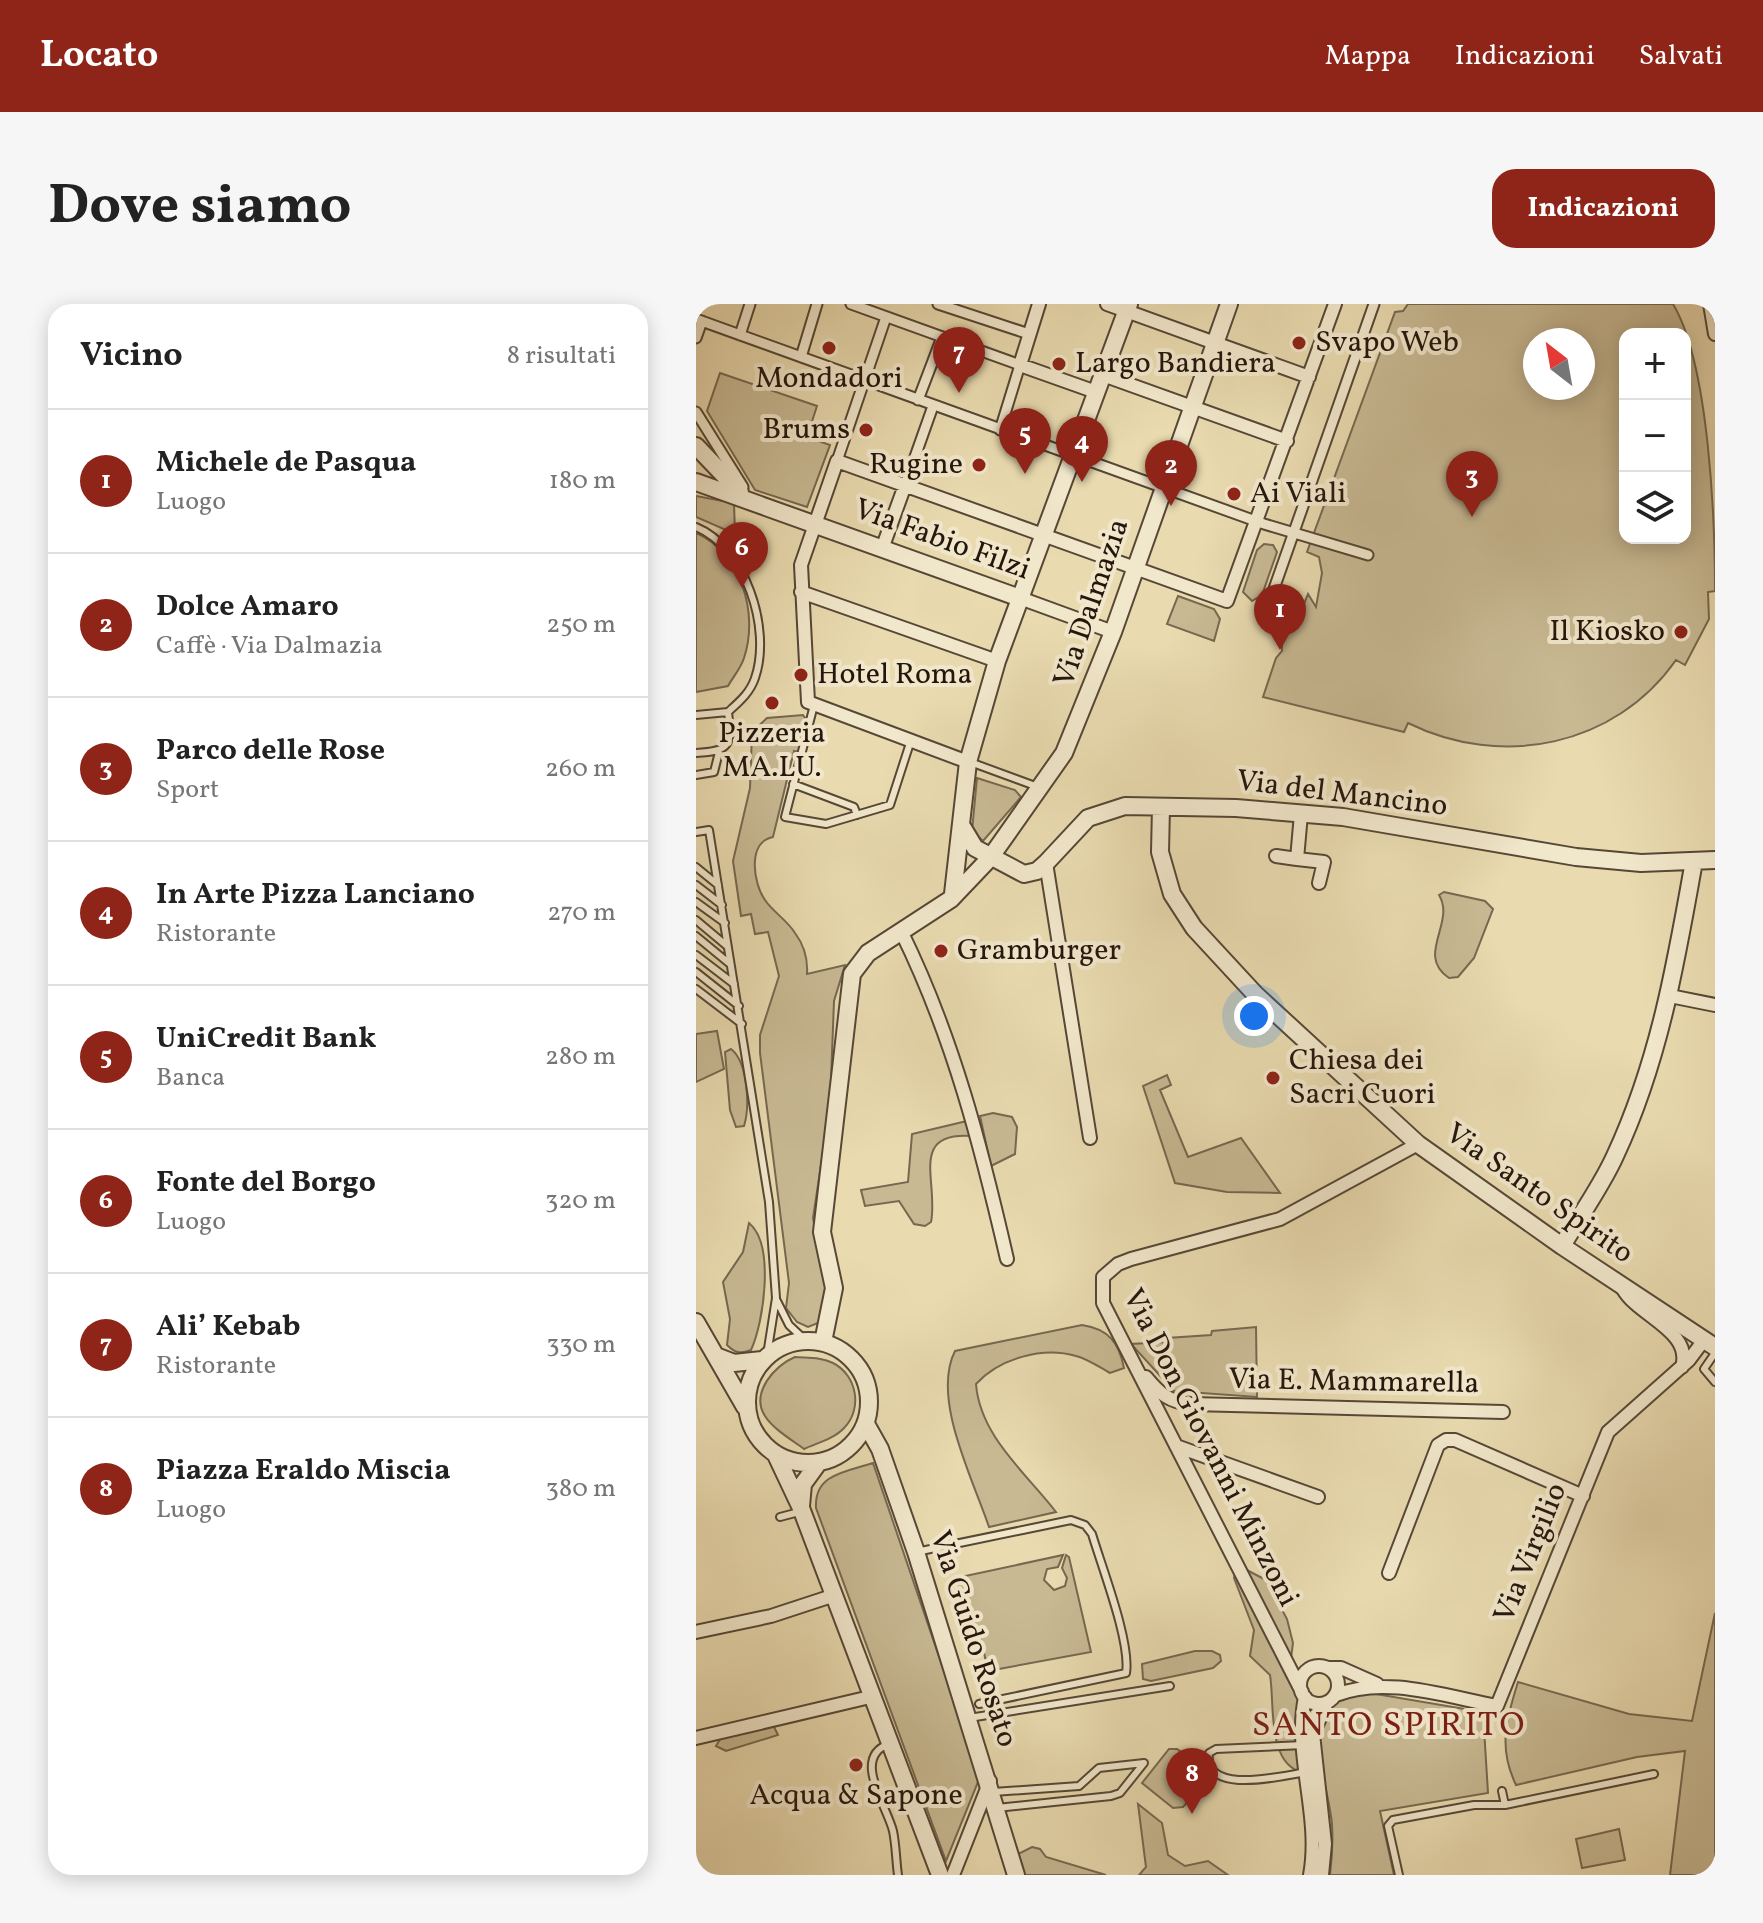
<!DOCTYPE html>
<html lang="it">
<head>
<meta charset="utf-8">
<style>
	body { margin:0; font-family:Vollkorn,serif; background:#f6f6f6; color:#222 }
	.controls { position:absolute; right:24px; top:24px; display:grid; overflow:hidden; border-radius:16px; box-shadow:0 4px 20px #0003 }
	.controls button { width:72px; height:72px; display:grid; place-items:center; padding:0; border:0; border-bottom:2px solid #e0e0e0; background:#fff; color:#222; font:40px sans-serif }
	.compass { position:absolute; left:827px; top:24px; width:72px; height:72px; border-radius:50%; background:#fff; box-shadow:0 4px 20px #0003; rotate:329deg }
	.you { position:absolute; left:558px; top:712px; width:28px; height:28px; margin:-20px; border:6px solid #fff; border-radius:50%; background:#1a73e8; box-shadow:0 0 0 12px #1a73e833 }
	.badge { display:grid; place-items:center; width:52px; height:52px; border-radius:50%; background:#8f2418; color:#fff; font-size:26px; font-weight:700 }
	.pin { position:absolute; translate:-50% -66px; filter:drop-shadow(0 2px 4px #0008) }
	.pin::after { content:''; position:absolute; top:42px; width:28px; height:24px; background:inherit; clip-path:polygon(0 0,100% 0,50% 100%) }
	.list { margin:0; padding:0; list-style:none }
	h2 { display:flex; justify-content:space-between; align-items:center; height:104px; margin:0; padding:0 32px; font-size:34px }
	h2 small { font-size:26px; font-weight:400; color:#767676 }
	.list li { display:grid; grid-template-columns:52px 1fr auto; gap:24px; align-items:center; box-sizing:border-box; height:144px; padding:0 32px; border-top:2px solid #e0e0e0 }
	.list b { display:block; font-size:30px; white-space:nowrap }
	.list p { margin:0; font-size:26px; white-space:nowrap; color:#767676 }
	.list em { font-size:26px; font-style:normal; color:#767676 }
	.icon { flex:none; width:44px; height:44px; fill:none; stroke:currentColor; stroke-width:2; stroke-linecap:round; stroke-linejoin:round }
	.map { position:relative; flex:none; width:1019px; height:1571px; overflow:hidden; border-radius:24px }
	header { display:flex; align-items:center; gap:48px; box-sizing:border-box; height:112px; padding:0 40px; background:#8f2418; color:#fff }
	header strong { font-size:38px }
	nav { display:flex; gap:44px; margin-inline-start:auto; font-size:28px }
	.intro { display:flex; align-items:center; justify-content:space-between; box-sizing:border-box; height:192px; padding:0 48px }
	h1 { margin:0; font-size:56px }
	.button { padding:20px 36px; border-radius:24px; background:#8f2418; color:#fff; font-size:28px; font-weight:700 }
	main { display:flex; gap:48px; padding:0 48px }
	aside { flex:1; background:#fff; border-radius:24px; box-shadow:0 4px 20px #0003 }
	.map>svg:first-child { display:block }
	.green { fill:#c8b993; stroke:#766850; stroke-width:2; fill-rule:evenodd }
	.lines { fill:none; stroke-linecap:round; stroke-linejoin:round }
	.service-casing { stroke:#564736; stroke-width:10 }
	.pedestrian-casing { stroke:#564736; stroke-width:13 }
	.minor-casing { stroke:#564736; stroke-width:16 }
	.tertiary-casing { stroke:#564736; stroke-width:20 }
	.service { stroke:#f1e7cb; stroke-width:6 }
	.pedestrian { stroke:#f1e7cb; stroke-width:9 }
	.minor { stroke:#f1e7cb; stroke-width:12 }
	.tertiary { stroke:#f1e7cb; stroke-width:16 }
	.poi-dot { fill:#8f2418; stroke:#f1e7cb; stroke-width:3 }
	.labels { text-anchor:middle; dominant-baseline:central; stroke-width:8; stroke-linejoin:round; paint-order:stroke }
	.poi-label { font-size:30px; fill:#25160d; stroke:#f1e7cb; text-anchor:start }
	.street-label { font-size:30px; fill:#25160d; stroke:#f1e7cb }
	.quarter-label { font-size:34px; letter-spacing:2px; fill:#7a1f14; stroke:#f1e7cb }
</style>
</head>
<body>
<header>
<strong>Locato</strong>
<nav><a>Mappa</a><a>Indicazioni</a><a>Salvati</a></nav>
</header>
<div class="intro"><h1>Dove siamo</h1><a class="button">Indicazioni</a></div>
<main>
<aside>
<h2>Vicino<small>8 risultati</small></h2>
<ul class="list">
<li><span class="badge">1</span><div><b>Michele de Pasqua</b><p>Luogo</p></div><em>180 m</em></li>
<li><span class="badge">2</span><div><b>Dolce Amaro</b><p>Caffè · Via Dalmazia</p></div><em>250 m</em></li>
<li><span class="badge">3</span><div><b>Parco delle Rose</b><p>Sport</p></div><em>260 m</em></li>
<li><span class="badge">4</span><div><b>In Arte Pizza Lanciano</b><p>Ristorante</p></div><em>270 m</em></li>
<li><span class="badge">5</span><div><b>UniCredit Bank</b><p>Banca</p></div><em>280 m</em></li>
<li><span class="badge">6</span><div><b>Fonte del Borgo</b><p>Luogo</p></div><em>320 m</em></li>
<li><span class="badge">7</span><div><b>Ali’ Kebab</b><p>Ristorante</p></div><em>330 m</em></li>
<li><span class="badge">8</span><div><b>Piazza Eraldo Miscia</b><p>Luogo</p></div><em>380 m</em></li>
</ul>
</aside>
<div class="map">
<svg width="1019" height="1571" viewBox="0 0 1019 1571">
	<rect width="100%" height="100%" fill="#e9daaf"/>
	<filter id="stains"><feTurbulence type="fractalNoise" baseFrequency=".0025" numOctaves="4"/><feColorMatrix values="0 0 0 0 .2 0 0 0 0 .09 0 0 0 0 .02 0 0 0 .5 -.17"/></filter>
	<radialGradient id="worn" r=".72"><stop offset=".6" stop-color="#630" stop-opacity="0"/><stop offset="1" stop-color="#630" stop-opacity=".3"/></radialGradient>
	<path class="green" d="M712,0H977C1013,60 1019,215 1019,287L1012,288L1013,315L989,361L980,356C919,443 805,465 712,419L708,428L567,393L580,354L586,347V338L596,307L604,310L612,290L620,303L626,269L623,253L611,248L699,8L707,7ZM929,30H989V234H929ZM839,36H887V84H839Z
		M24,69L121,102L111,133L134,141L111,203L59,186L11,107Z
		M0,192L38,199L39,230L0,213Z
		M0,229C45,249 63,309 48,354C45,364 37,373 32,382L0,388Z
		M568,240L577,241L581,248L566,291L556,297L547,288L561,246Z
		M482,292L518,305L524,315L518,337L471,320Z
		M107,411L111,417L103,448L98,447L77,533C51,538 57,579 69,596C77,608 91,616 99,629C108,641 112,655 111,670L149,661L138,697L134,801L117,914L131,986L130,1003L122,1019L112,1023L101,1018L90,1004L93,979L64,749V731L83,672L72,628L59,630L55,610L45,612L37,557L54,484L56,428L71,414Z
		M281,474L319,486L325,493L287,537L276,527Z
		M748,588L789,597L797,605L778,654L762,673L753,674C719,651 760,619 743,591Z
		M21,727L28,765L0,778V730Z
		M35,745C52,758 54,803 48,822L40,823L34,806L29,748Z
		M471,771L475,781L464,786L492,853L545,834L584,889L531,888L479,879L447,782Z
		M297,809L316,813L321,823L319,850L295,862L284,812Z
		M271,817L275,832C212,828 243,879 235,918L229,922L218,920L203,897L169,902L165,886L212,878L216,830Z
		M53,919C79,940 68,1018 55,1046C44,1050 39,1049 31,1041L34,1015L27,978L47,948Z
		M386,1021C413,1025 423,1039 428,1064L414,1069C403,1063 392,1055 380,1052C346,1042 303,1055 280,1080C284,1132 330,1169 360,1208L293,1223C277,1175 235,1094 259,1047Z
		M560,1023L561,1093L478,1087L435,1040L471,1038V1034L515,1031L516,1027Z
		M99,1053C112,1054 126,1053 137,1059C161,1071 167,1105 148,1124C138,1135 121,1139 108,1145C96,1136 77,1125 69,1112C54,1089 79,1061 99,1053Z
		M177,1159L284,1473L250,1557L120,1204C118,1170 149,1168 177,1159Z
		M367,1251L362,1263L351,1265L348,1276L358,1286L369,1282L371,1274L366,1264L370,1251L373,1253L395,1348L292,1367L285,1335L278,1336L260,1274Z
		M547,1264L570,1276L591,1315L597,1339L595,1354L605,1393L608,1469C570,1461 579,1400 574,1371L554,1352L558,1326L538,1274L540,1266Z
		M1019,1309V1571H974L989,1447L941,1453L820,1481C802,1444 810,1416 822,1378L933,1410L996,1417Z
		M499,1347H516L524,1351L525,1357L517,1364L455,1377L447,1375L446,1360Z
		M674,1389L787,1408L792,1489L684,1507L698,1571H634C636,1555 637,1537 636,1520C633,1488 616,1446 628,1414C635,1394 656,1390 674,1389Z
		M71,1423H78L82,1431L30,1447L20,1442L26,1432Z
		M473,1445H481L506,1463L509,1479L487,1503L477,1504L446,1479Z
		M442,1500L466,1519L472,1551L489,1562L512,1557L532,1571H443L450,1563Z
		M923,1525L929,1556L886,1564L880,1535Z
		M336,1543L344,1545L350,1553L410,1571H325L322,1550Z"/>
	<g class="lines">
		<g class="service-casing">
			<path id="service" d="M0,223C49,243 76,324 59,374C54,389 43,398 32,408
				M118,401L89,513L130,520L194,501L215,436
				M0,411L32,408
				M0,449C35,447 36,441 32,408
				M274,458L342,483
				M0,471L18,468L23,448
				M97,480L158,503L161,511
				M0,528L13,526L73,898L80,994L71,1051
				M0,563L22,581
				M0,581L26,601
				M0,598L29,619
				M0,616L31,642
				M0,632L34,660
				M0,651L38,680
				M0,668L43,702
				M0,685L46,720
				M81,997L93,1021L109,1036
				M1019,1049L1008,1065L1019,1078
				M84,1213L103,1208
				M220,1248L375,1216L389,1221L396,1230C406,1264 435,1338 430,1369L283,1400
				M273,1414L474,1382
				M193,1440C155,1453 191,1502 197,1527C200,1541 200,1557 202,1571
				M608,1441L520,1445L513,1449C507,1493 589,1471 611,1468
				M806,1487L809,1501
				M297,1488L383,1482L403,1464L448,1459L424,1489L415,1492L301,1504
				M703,1571L692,1522L697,1516L778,1501H809L958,1470"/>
		</g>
		<g class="pedestrian-casing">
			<path id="pedestrian" d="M155,0L324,61L304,126
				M242,0L333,30
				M0,15L568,220L672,251
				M44,31L54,0
				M0,34L6,17
				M105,53L121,0
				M222,96L246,33
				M0,108L47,183
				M141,157L190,13
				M209,181L237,102
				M573,299L678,0"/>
		</g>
		<g class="minor-casing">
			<path id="minor" d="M343,0L324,61L400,88
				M411,0L613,73
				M1014,0L1019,30
				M407,71L591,137
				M186,245L209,181
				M105,288L301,357
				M324,294L417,328
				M272,458L112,398L105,261L141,157L531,297L639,0
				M605,510L601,555L628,558L623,579
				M580,552L601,555
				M350,559L394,834
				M206,629C257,733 285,842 311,955
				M974,692L1019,701
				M927,985C942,1012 997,1027 986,1063
				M450,1073C464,1090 473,1098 495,1100L807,1108
				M480,1142L622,1193
				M693,1269L742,1141L750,1136H759L887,1192
				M0,1328L75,1312L136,1292
				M604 1381a19 19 0 1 1 38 0a19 19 0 1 1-38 0Z
				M632,1364H645L681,1380
				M606,1388L407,999V973L422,960L435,955L584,915L722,840
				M640,1391C689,1371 751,1393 801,1402L912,1128L993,1056L1008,1036
				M609,1393C597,1451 625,1512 614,1571
				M0,1434L174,1393
				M257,1571L294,1477
				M626,1571L629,1540L617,1430L631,1398"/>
		</g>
		<g class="tertiary-casing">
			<path id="tertiary" d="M0,142L44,188
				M0,178L324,294
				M465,503L464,548L476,590L498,624L559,690L722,840L866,942L1019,1043
				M267,524L279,544L328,570L341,567L350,559L392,514L429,502L540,504L647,513L880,553L945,559L1019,556
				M257,590L272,458L301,357L433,0
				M866,942C883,913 905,883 919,852C963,758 980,659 998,557
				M0,1018L49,1103
				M51 1098a61 61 0 1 1 122 0a61 61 0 1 1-122 0Z
				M127,1038L138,984L126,928L156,670L172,649L255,595L294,554L368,449L417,328L533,0
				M20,1052L38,1059L66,1056
				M170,1120L184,1145L220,1248L320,1571
				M80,1151L105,1204L244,1571
				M105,1202L107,1180L123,1158"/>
		</g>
		<use href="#service" class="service"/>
		<use href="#pedestrian" class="pedestrian"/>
		<use href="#minor" class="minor"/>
		<use href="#tertiary" class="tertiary"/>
	</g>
	<g class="poi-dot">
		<circle cx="603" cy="39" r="8"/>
		<circle cx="133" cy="44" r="8"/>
		<circle cx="363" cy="60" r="8"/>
		<circle cx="170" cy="126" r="8"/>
		<circle cx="283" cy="161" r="8"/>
		<circle cx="538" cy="190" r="8"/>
		<circle cx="985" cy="328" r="8"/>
		<circle cx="105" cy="371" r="8"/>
		<circle cx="76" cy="399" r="8"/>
		<circle cx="245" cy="647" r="8"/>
		<circle cx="577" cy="774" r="8"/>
		<circle cx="160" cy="1461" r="8"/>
	</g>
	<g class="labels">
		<g class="poi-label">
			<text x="619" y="39">Svapo Web</text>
			<text x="379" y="60">Largo Bandiera</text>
			<text x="133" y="75" text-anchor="middle">Mondadori</text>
			<text x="154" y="126" text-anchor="end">Brums</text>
			<text x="267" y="161" text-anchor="end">Rugine</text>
			<text x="554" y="190">Ai Viali</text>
			<text x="969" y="328" text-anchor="end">Il Kiosko</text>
			<text x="121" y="371">Hotel Roma</text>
			<text x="76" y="430" text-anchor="middle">Pizzeria<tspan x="76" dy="34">MA.LU.</tspan></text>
			<text x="261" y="647">Gramburger</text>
			<text x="593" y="757">Chiesa dei<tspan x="593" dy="34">Sacri Cuori</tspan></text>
			<text x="160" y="1492" text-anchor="middle">Acqua &amp; Sapone</text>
		</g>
		<g class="street-label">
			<text transform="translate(246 236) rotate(20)">Via Fabio Filzi</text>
			<text transform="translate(396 299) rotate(-71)">Via Dalmazia</text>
			<text transform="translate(646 490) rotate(7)">Via del Mancino</text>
			<text transform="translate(843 890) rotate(35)">Via Santo Spirito</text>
			<text transform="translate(658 1078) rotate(1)">Via E. Mammarella</text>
			<text transform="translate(514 1144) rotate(63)">Via Don Giovanni Minzoni</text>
			<text transform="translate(835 1249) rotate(-68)">Via Virgilio</text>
			<text transform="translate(277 1335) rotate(72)">Via Guido Rosato</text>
		</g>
		<g class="quarter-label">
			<text x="693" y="1422">SANTO SPIRITO</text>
		</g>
	</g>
	<rect width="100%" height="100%" filter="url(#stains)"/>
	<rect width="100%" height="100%" fill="url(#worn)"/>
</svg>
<div class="controls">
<button>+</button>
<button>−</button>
<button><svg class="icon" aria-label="layers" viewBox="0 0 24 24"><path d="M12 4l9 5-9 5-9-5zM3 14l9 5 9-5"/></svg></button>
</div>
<svg class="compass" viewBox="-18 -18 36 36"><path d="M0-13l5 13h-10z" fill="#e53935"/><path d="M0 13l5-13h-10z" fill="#767676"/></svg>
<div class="you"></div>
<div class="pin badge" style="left:584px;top:346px">1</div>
<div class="pin badge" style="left:475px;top:202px">2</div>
<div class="pin badge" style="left:776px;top:213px">3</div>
<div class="pin badge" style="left:386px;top:178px">4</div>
<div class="pin badge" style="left:329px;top:170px">5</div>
<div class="pin badge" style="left:46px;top:284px">6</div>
<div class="pin badge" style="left:263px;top:89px">7</div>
<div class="pin badge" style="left:496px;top:1510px">8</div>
</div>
</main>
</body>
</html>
